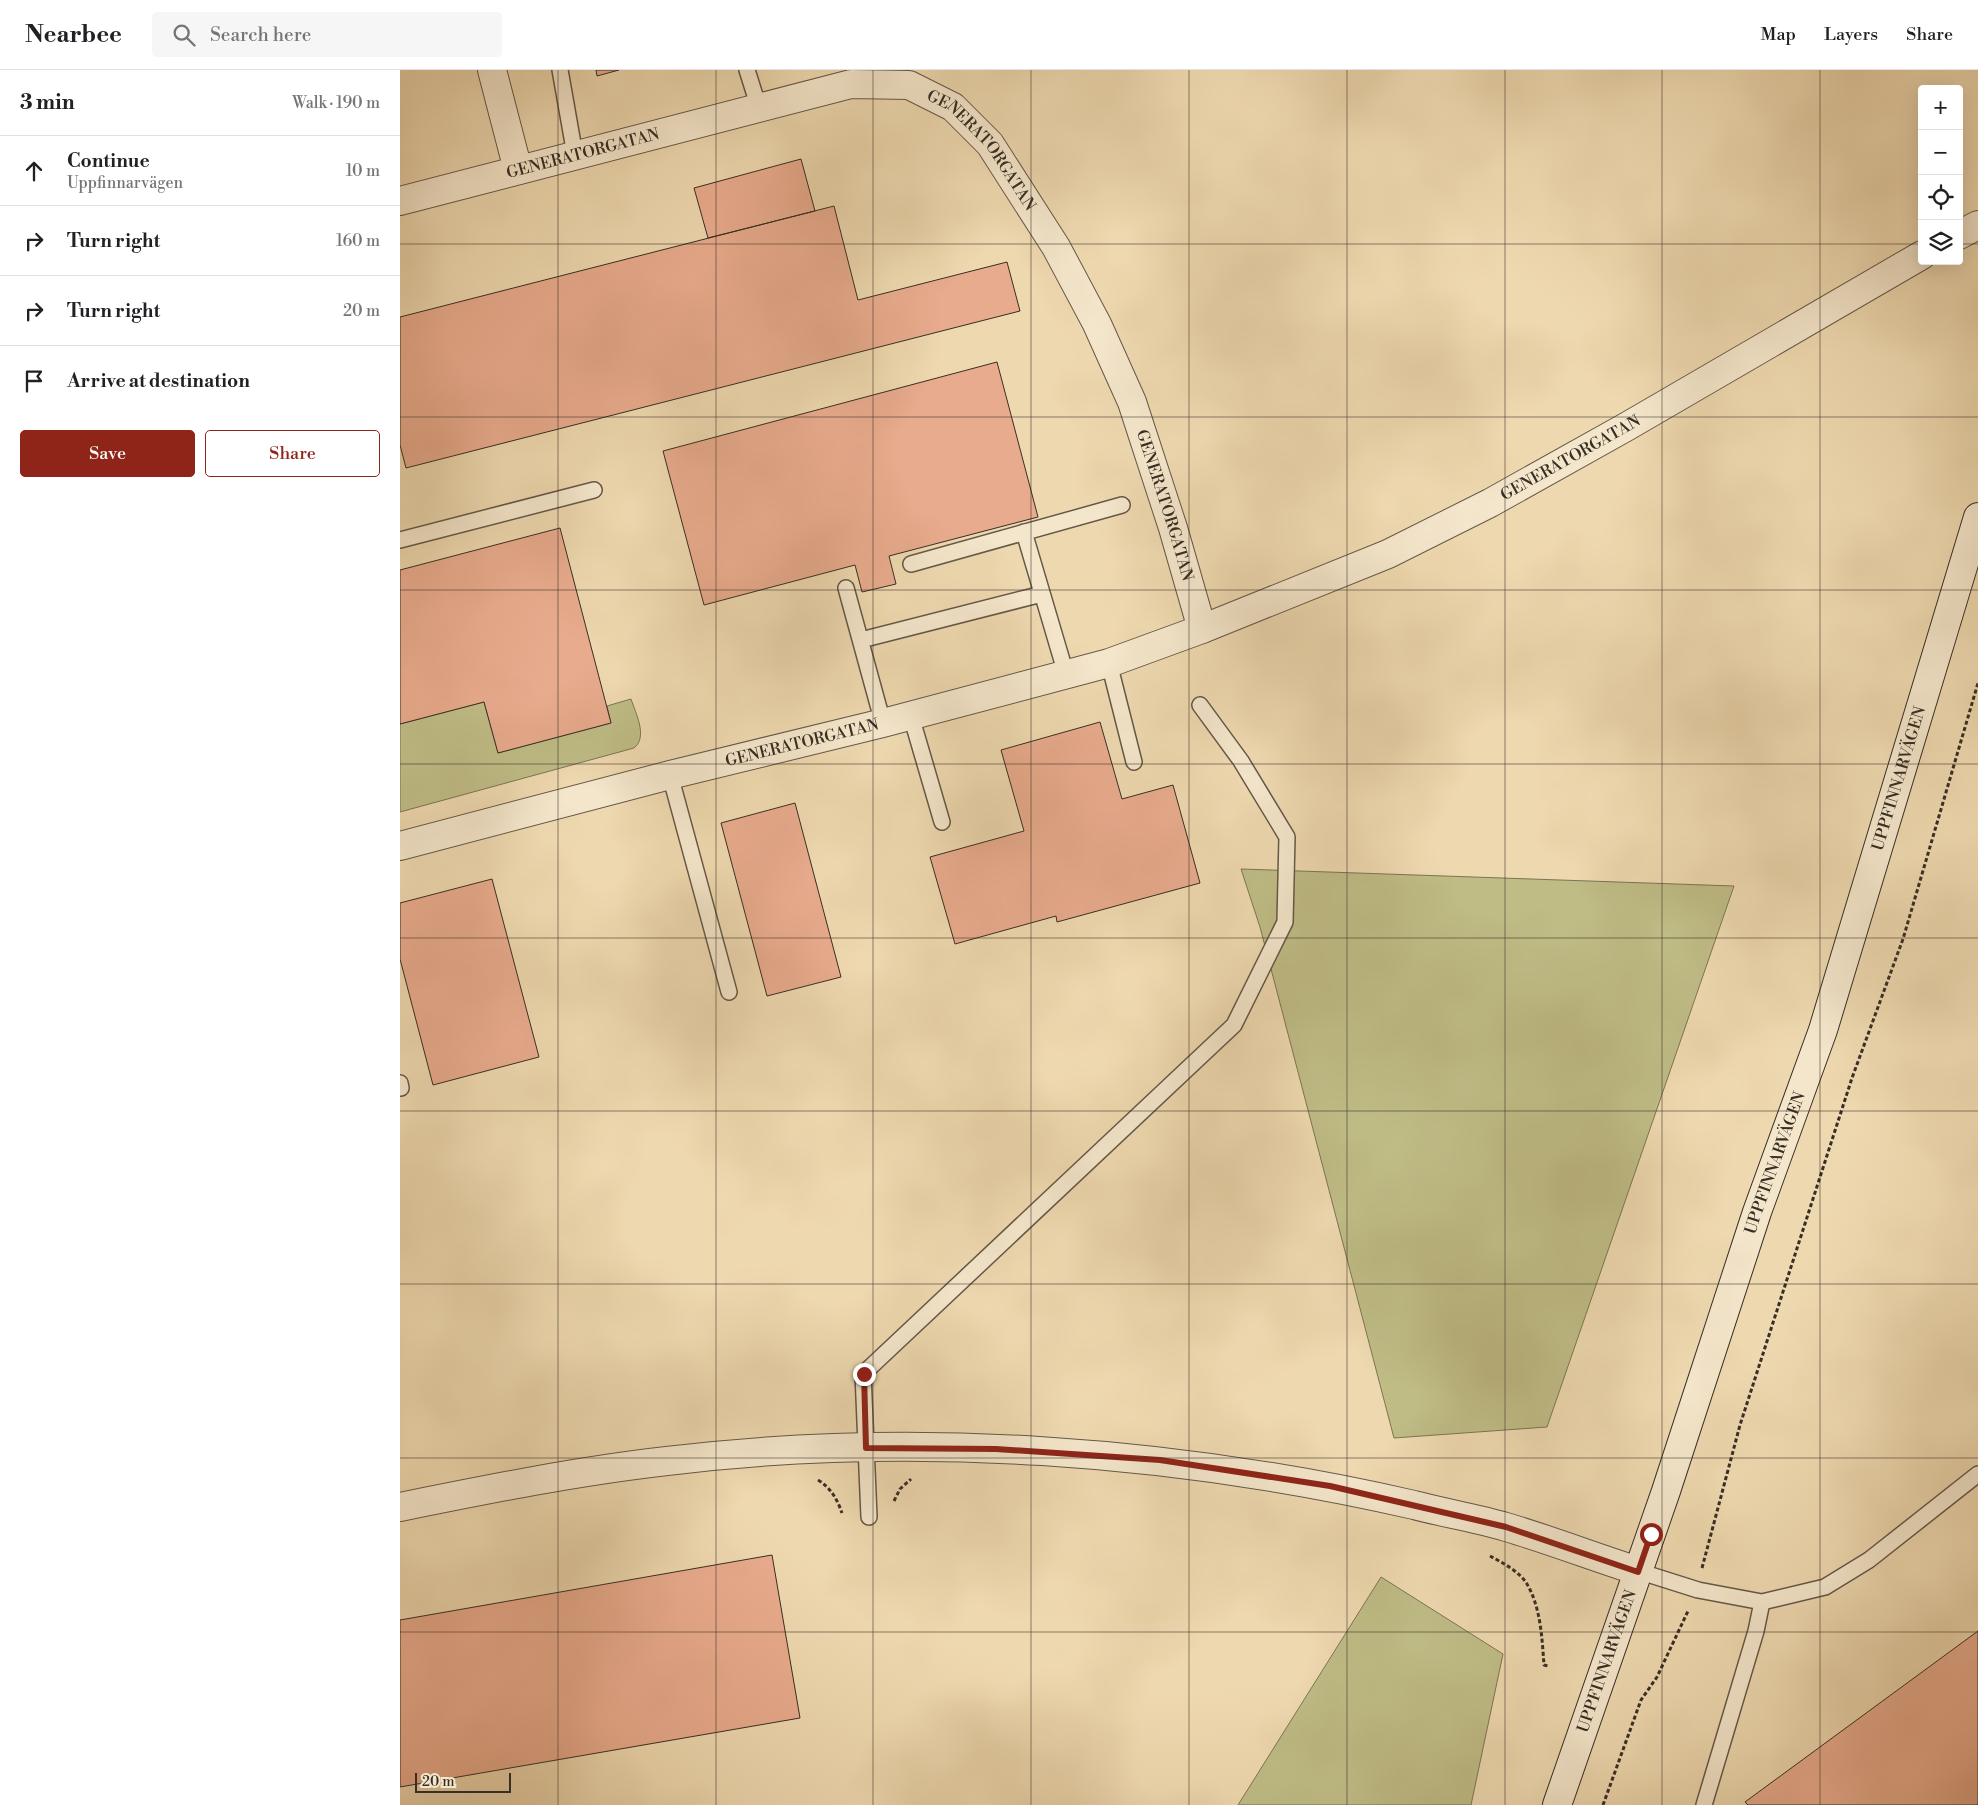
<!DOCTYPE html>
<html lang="en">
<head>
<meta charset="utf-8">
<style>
	body { margin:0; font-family:"Libre Bodoni",serif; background:#f6f6f6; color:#202124 }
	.controls { position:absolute; right:15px; top:15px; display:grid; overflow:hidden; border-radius:5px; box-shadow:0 5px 20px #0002 }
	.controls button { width:45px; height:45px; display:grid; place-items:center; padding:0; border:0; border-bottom:1px solid #e0e0e0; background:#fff; color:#202124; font:25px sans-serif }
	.scale { position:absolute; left:15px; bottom:12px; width:96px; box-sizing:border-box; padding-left:5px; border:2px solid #372e25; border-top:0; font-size:14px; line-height:18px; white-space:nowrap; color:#372e25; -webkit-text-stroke:4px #f4e6cb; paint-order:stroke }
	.stop { position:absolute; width:15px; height:15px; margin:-11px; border:4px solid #8f2418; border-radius:50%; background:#fff }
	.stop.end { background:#8f2418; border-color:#fff; box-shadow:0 1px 5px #0008 }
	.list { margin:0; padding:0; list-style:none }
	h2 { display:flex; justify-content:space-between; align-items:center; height:65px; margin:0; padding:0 20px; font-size:21px }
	h2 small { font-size:16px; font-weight:400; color:#757577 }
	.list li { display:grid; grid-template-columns:32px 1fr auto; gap:15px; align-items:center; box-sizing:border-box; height:70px; padding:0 20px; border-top:1px solid #e0e0e0 }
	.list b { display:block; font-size:19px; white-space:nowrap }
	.list p { margin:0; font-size:16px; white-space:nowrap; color:#757577 }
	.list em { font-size:16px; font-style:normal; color:#757577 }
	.actions { display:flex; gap:10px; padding:15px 20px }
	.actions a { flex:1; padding:11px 0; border:1px solid #8f2418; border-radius:5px; text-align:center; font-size:18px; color:#8f2418 }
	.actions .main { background:#8f2418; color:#fff }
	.icon { flex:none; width:28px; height:28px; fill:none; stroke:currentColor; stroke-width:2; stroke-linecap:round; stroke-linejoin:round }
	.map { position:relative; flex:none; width:1578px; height:1735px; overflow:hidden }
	header { display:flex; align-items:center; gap:30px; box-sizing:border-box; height:70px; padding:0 25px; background:#fff; border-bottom:1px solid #e0e0e0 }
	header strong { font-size:24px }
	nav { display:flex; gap:28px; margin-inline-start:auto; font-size:18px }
	.search { width:350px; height:45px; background:#f6f6f6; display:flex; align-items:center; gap:12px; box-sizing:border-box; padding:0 18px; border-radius:5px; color:#757577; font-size:19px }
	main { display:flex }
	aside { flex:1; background:#fff }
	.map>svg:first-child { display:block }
	.green { fill:#bfbc86; stroke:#7b7556 }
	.building { fill:#e8ab8d; stroke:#372e25 }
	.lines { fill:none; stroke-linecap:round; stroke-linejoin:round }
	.lane-casing { stroke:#655848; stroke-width:18 }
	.street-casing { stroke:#655848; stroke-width:30 }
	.secondary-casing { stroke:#372e25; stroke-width:30 }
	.path { stroke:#372e25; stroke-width:3; stroke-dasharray:4 2.5; stroke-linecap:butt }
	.lane { stroke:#f4e6cb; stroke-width:15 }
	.street { stroke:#f4e6cb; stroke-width:28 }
	.secondary { stroke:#f4e6cb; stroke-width:28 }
	.route { stroke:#8f2418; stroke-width:6 }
	.grid { fill:none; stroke:#372e25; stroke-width:1; stroke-opacity:0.55 }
	.labels { text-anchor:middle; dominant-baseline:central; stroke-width:5; stroke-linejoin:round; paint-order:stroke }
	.street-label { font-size:16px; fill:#372e25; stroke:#f4e6cb }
</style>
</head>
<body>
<header>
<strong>Nearbee</strong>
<div class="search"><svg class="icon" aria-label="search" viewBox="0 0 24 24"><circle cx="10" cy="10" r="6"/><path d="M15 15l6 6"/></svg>Search here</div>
<nav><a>Map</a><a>Layers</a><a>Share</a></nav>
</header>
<main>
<aside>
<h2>3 min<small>Walk · 190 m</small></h2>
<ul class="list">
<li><svg class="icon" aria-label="ahead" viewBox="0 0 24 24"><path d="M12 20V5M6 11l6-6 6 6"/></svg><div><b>Continue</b><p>Uppfinnarvägen</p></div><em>10 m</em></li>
<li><svg class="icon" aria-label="right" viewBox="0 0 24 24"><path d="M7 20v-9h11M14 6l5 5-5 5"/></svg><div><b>Turn right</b></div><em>160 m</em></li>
<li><svg class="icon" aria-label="right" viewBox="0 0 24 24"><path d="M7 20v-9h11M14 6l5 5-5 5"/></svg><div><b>Turn right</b></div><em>20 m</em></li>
<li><svg class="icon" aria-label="arrive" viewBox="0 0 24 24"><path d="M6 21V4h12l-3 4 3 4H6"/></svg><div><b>Arrive at destination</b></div></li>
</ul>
<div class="actions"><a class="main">Save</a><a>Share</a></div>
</aside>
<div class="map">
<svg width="1578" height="1735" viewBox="0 0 1578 1735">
	<rect width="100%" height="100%" fill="#eed8af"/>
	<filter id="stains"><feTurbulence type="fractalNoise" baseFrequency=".004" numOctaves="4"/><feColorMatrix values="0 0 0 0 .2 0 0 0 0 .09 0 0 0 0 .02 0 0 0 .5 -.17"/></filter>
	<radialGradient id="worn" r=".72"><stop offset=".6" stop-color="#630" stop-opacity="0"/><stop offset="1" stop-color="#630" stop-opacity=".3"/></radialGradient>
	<path class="green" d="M231,629C236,644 248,667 234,678L0,742V654L84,632L98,683L211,653L207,636Z
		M841,799L1334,816L1147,1357L994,1368L860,857Z
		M981,1507L1103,1584L1071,1735H838Z"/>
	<path class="building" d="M196,0H219L197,6Z
		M401,89L415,141L308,168L294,118Z
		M434,136L458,230L607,192L620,241L6,398L0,375V247Z
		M597,292L638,447L489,486L496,514L462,522L455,495L304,535L263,381Z
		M160,458L211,653L98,683L84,632L0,654V500Z
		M700,652L722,729L773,715L800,813L657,852L656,846L555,874L530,787L624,761L601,680Z
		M395,733L441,907L367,926L321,753Z
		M92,809L139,987L33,1015L0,889V833Z
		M372,1485L400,1648L0,1717V1550Z
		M1578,1561V1735H1348L1345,1732Z"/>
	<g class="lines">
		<g class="lane-casing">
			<path id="lane" d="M160,0L175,85
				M347,0L359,38
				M624,462L666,604
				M0,470L194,420
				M511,494L722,435
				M446,518L483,653
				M461,570L642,524
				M709,593L734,692
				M511,646L542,752
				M270,705L329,922
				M0,1013L1,1018
				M469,1447L463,1304L834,955L885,852L887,767L841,691L800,635
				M1238,1501L1298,1520L1362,1532L1425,1517L1469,1490L1578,1404
				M1304,1735L1356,1561L1362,1532"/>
		</g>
		<g class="street-casing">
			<g id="street">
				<path d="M92,0L118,100"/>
				<path id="s1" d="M0,131L451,14L509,15L553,37L590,74L656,177L697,254L732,332L773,458L802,559"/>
				<path d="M1559,165L1578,155"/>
				<path id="s2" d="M0,776L270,705L483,653L709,593L802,559L988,484L1090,433L1226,357L1522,185"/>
				<path d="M0,1437C89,1419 178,1401 267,1391C512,1361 774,1380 1014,1435C1044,1443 1076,1448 1106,1457C1150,1470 1194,1487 1238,1501"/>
			</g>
		</g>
		<g class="secondary-casing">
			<g id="secondary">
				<path id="s3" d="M1157,1735L1266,1421L1357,1142L1423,960L1578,447"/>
			</g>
		</g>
		<path class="path" d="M418,1410C431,1418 437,1429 442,1443
			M494,1431L500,1419L511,1409
			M1090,1486C1103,1493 1120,1502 1127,1514C1141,1538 1142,1569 1144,1595L1148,1596
			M1302,1498L1340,1355L1452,1008L1503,869L1578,613
			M1203,1735L1241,1630L1257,1607L1288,1541"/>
		<use href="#lane" class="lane"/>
		<use href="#street" class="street"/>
		<use href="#secondary" class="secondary"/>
	</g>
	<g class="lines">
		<path class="route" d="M464,1304L466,1378L596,1379L760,1390L930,1416L1106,1457L1238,1502L1251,1464"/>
	</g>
	<path class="grid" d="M158,0V1735M316,0V1735M473,0V1735M631,0V1735M789,0V1735M947,0V1735M1105,0V1735M1262,0V1735M1420,0V1735M0,174H1522M1559,174H1578M0,347H1578M0,520H1578M0,694H1578M0,868H1578M0,1041H1578M0,1214H1578M0,1388H1578M0,1562H1578"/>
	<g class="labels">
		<g class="street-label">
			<text stroke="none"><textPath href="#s1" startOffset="189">GENERATORGATAN</textPath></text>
			<text stroke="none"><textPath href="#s1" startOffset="624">GENERATORGATAN</textPath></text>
			<text stroke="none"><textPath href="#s2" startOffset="1238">GENERATORGATAN</textPath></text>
			<text stroke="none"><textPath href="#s1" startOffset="1029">GENERATORGATAN</textPath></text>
			<text stroke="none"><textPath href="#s2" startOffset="415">GENERATORGATAN</textPath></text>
			<text stroke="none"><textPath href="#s3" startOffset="1082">UPPFINNARVÄGEN</textPath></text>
			<text stroke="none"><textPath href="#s3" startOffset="678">UPPFINNARVÄGEN</textPath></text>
			<text stroke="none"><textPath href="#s3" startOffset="152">UPPFINNARVÄGEN</textPath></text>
		</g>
	</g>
	<rect width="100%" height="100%" filter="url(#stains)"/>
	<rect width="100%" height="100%" fill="url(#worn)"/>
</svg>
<div class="controls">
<button>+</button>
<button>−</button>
<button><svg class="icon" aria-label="locate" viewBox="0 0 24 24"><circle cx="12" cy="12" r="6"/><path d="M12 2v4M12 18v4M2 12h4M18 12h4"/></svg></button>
<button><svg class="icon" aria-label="layers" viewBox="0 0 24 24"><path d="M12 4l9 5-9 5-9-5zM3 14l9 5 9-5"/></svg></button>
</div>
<div class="scale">20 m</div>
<div class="stop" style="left:1251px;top:1464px"></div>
<div class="stop end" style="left:464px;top:1304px"></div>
</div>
</main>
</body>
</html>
